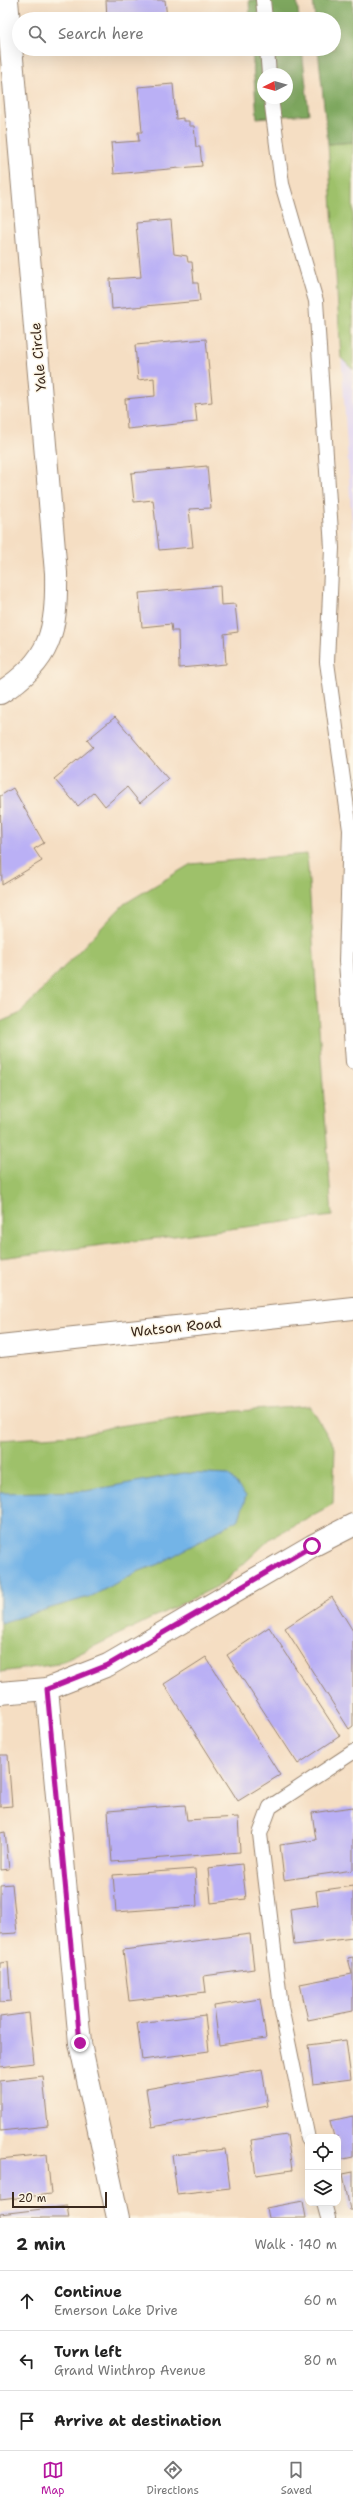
<!DOCTYPE html>
<html lang="en">
<head>
<meta charset="utf-8">
<style>
	body { margin:0; font-family:"Shantell Sans",sans-serif; background:#f6f6f6; color:#222 }
	.controls { position:absolute; right:12px; bottom:12px; display:grid; overflow:hidden; border-radius:8px; box-shadow:0 4px 16px #0002 }
	.controls button { width:36px; height:36px; display:grid; place-items:center; padding:0; border:0; border-bottom:1px solid #e0e0e0; background:#fff; color:#222; font:20px sans-serif }
	.compass { position:absolute; left:257px; top:68px; width:36px; height:36px; border-radius:50%; background:#fff; box-shadow:0 4px 16px #0002; rotate:265deg }
	.scale { position:absolute; left:12px; bottom:10px; width:95px; box-sizing:border-box; padding-left:4px; border:2px solid #3b2a1e; border-top:0; font-size:11px; line-height:14px; white-space:nowrap; color:#3b2a1e; -webkit-text-stroke:3px #fcf5e5; paint-order:stroke }
	.stop { position:absolute; width:12px; height:12px; margin:-9px; border:3px solid #b5179e; border-radius:50%; background:#fff }
	.stop.end { background:#b5179e; border-color:#fff; box-shadow:0 1px 4px #0008 }
	.list { margin:0; padding:0; list-style:none }
	h2 { display:flex; justify-content:space-between; align-items:center; height:52px; margin:0; padding:0 16px; font-size:17px }
	h2 small { font-size:13px; font-weight:400; color:#767676 }
	.list li { display:grid; grid-template-columns:26px 1fr auto; gap:12px; align-items:center; box-sizing:border-box; height:60px; padding:0 16px; border-top:1px solid #e0e0e0 }
	.list b { display:block; font-size:15px; white-space:nowrap }
	.list p { margin:0; font-size:13px; white-space:nowrap; color:#767676 }
	.list em { font-size:13px; font-style:normal; color:#767676 }
	.icon { flex:none; width:22px; height:22px; fill:none; stroke:currentColor; stroke-width:2; stroke-linecap:round; stroke-linejoin:round }
	.map { position:relative; flex:none; width:353px; height:2218px; overflow:hidden }
	.search { position:absolute; background:#fff; box-shadow:0 4px 16px #0002; left:12px; right:12px; top:12px; height:44px; display:flex; align-items:center; gap:10px; box-sizing:border-box; padding:0 14px; border-radius:22px; color:#767676; font-size:15px }
	.sheet { height:232px; background:#fff }
	nav { display:flex; justify-content:space-around; align-items:center; box-sizing:border-box; height:56px; border-top:1px solid #e0e0e0; background:#fff; font-size:11px; color:#767676 }
	nav a { display:grid; justify-items:center; gap:2px }
	nav .on { color:#b5179e }
	.map>svg:first-child { display:block }
	.built { fill:#e0d4f4 }
	.green { fill:#9ec16b; stroke:#6c7644 }
	.forest { fill:#7ea75f; stroke:#5c683e; fill-rule:evenodd }
	.water { fill:#73b4e7; stroke:#576f82 }
	.building { fill:#bab0f5 }
	.lines { fill:none; stroke-linecap:round; stroke-linejoin:round }
	.lane-casing { stroke:#988470; stroke-width:16 }
	.street-casing { stroke:#988470; stroke-width:24 }
	.lane { stroke:#fff; stroke-width:14 }
	.street { stroke:#fff; stroke-width:22 }
	.route { stroke:#b5179e; stroke-width:5 }
	.labels { text-anchor:middle; dominant-baseline:central; stroke-width:3; stroke-linejoin:round; paint-order:stroke }
	.street-label { font-size:14px; fill:#3b2a1e; stroke:#fcf5e5 }
</style>
</head>
<body>
<div class="map">
<svg width="353" height="2218" viewBox="0 0 353 2218">
	<rect width="100%" height="100%" fill="#fcf5e5"/>
	<filter id="ink" filterUnits="userSpaceOnUse"><feTurbulence type="fractalNoise" baseFrequency=".025" numOctaves="2"/><feDisplacementMap in="SourceGraphic" scale="8" xChannelSelector="R" yChannelSelector="G"/><feConvolveMatrix kernelMatrix="1 2 1 2 8 2 1 2 1" color-interpolation-filters="sRGB"/></filter>
	<filter id="wash" filterUnits="userSpaceOnUse"><feTurbulence type="fractalNoise" baseFrequency=".012" numOctaves="4" result="noise"/><feDisplacementMap in="SourceGraphic" scale="16" xChannelSelector="R" yChannelSelector="G"/><feGaussianBlur stdDeviation="0.9" result="paint"/><feColorMatrix in="noise" values="0 0 0 0 0 0 0 0 0 0 0 0 0 0 0 0 0 1.4 0 .05"/><feComposite in="paint" operator="in"/></filter>
	<g filter="url(#wash)">
		<rect width="100%" height="100%" fill="#f5dec3"/>
		<path class="built" d="M353,142V543L328,144Z"/>
		<path class="green" d="M353,142V370L341,358L328,144Z
			M307,854L332,1216L0,1258V1022L19,1014L124,904L191,864Z
			M310,1406L335,1448L333,1504L271,1538L222,1584L58,1664L0,1672V1440L86,1434L111,1427L210,1413Z"/>
		<path class="forest" d="M249,0H297L299,19H250Z
			M313,0H353V142L328,144L318,49H334V19H315Z
			M252,49H302L309,114L257,118ZM263,74H287V98H263Z"/>
		<path class="water" d="M184,1473L229,1475L246,1496L239,1519L161,1563L137,1572L92,1596L0,1623V1493L86,1491Z"/>
		<g id="blocks">
			<path class="building" d="M106,0H165L167,18L107,19Z
				M110,49H147V50L110,53Z
				M173,84L176,119L183,118V121H189V126H194L196,147H200L202,166L114,174L111,143L139,141L138,132H142L138,87Z
				M171,220L174,254L187,256L188,262H192L194,283H198L200,301L112,309L110,279L141,277L136,223Z
				M206,339L212,402L195,404L197,422L127,429L125,399L155,396L154,378L138,380L135,345Z
				M207,466L211,508L189,509L193,547L159,550L153,500L134,502L131,473Z
				M220,586L221,605L235,604L238,632L224,634L226,664L179,668L178,631H172L171,624L142,627L139,593Z
				M115,717L168,779L140,803L127,787L105,806L94,792L78,806L54,779L93,747L87,740Z
				M13,788L44,843L34,849L42,861L2,885L0,796Z
				M332,1597L353,1631V1726L349,1729L285,1628Z
				M269,1627L340,1736L298,1764L227,1655Z
				M206,1657L280,1775L238,1801L164,1684Z
				M0,1755H8L12,1806L0,1807Z
				M185,1805L187,1820L238,1817L240,1852L112,1862L108,1811Z
				M353,1807V1870L284,1880L280,1845L316,1840L312,1813Z
				M5,1832L9,1869L0,1870V1833Z
				M242,1864L246,1899L211,1903L208,1868Z
				M195,1869L197,1906L116,1912L113,1875Z
				M12,1884L17,1933L0,1934V1885Z
				M353,1886V1938L294,1945L290,1909L318,1905L316,1891Z
				M250,1934L254,1969L204,1976L206,1992L129,2001L123,1950Z
				M353,1957V2011L308,2020L300,1984L352,1974L348,1958Z
				M8,1962L11,2001L0,2002V1963Z
				M260,1999L266,2038L219,2045L214,2006Z
				M29,2013L34,2063L0,2067V2017Z
				M205,2015L209,2051L142,2060L137,2023Z
				M346,2040L351,2079L313,2084L308,2045Z
				M262,2069L268,2106L152,2127L146,2089Z
				M43,2076L48,2126L0,2131V2081Z
				M353,2116V2157L339,2160L338,2137H334L330,2121Z
				M287,2135L292,2170L256,2175L251,2140Z
				M225,2149L230,2188L177,2194L172,2155Z
				M47,2154L51,2194L0,2200V2159Z
				M353,2172V2210H350L343,2174Z
				M303,2201L306,2218H268L266,2208Z
				M67,2206L69,2218H0V2214Z"/>
		</g>
	</g>
	<g filter="url(#ink)">
		<use href="#blocks" fill-opacity="0" stroke="#988470" stroke-width="1"/>
		<g class="lines">
			<g class="lane-casing">
				<path id="lane" d="M263,0L265,19
					M267,49L269,74
					M271,98L282,184L316,301L332,548L327,662L350,830L346,961L353,1062
					M308,2139L281,2007L260,1834L270,1807L353,1752
					M324,2203L328,2218"/>
			</g>
			<g class="street-casing">
				<path id="street" d="M0,693C51,661 57,631 56,573L7,0
					M0,1346L353,1308
					M47,1689L80,2043L118,2218
					M0,1693L47,1689L108,1665L312,1546L353,1525"/>
			</g>
			<use href="#lane" class="lane"/>
			<use href="#street" class="street"/>
		</g>
	</g>
	<g class="lines" filter="url(#ink)">
		<path class="route" d="M80,2043L47,1689L108,1665L312,1546"/>
	</g>
	<g class="labels">
		<g class="street-label">
			<text transform="translate(38 357) rotate(-95)">Yale Circle</text>
			<text transform="translate(176 1327) rotate(-6)">Watson Road</text>
		</g>
	</g>
</svg>
<div class="controls">
<button><svg class="icon" aria-label="locate" viewBox="0 0 24 24"><circle cx="12" cy="12" r="6"/><path d="M12 2v4M12 18v4M2 12h4M18 12h4"/></svg></button>
<button><svg class="icon" aria-label="layers" viewBox="0 0 24 24"><path d="M12 4l9 5-9 5-9-5zM3 14l9 5 9-5"/></svg></button>
</div>
<svg class="compass" viewBox="-18 -18 36 36"><path d="M0-13l5 13h-10z" fill="#e53935"/><path d="M0 13l5-13h-10z" fill="#767676"/></svg>
<div class="scale">20 m</div>
<div class="stop" style="left:312px;top:1546px"></div>
<div class="stop end" style="left:80px;top:2043px"></div>
<div class="search"><svg class="icon" aria-label="search" viewBox="0 0 24 24"><circle cx="10" cy="10" r="6"/><path d="M15 15l6 6"/></svg>Search here</div>
</div>
<section class="sheet">
<h2>2 min<small>Walk · 140 m</small></h2>
<ul class="list">
<li><svg class="icon" aria-label="ahead" viewBox="0 0 24 24"><path d="M12 20V5M6 11l6-6 6 6"/></svg><div><b>Continue</b><p>Emerson Lake Drive</p></div><em>60 m</em></li>
<li><svg class="icon" aria-label="left" viewBox="0 0 24 24"><path d="M17 20v-9H6M10 6l-5 5 5 5"/></svg><div><b>Turn left</b><p>Grand Winthrop Avenue</p></div><em>80 m</em></li>
<li><svg class="icon" aria-label="arrive" viewBox="0 0 24 24"><path d="M6 21V4h12l-3 4 3 4H6"/></svg><div><b>Arrive at destination</b></div></li>
</ul>
</section>
<nav>
<a class="on"><svg class="icon" aria-label="map" viewBox="0 0 24 24"><path d="M3 6l6-2 6 2 6-2v14l-6 2-6-2-6 2zM9 4v14M15 6v14"/></svg>Map</a>
<a><svg class="icon" aria-label="directions" viewBox="0 0 24 24"><path d="M12 3l9 9-9 9-9-9zM9 14v-3h6M13 9l2 2-2 2"/></svg>Directions</a>
<a><svg class="icon" aria-label="saved" viewBox="0 0 24 24"><path d="M7 4h10v16l-5-4-5 4z"/></svg>Saved</a>
</nav>
</body>
</html>
